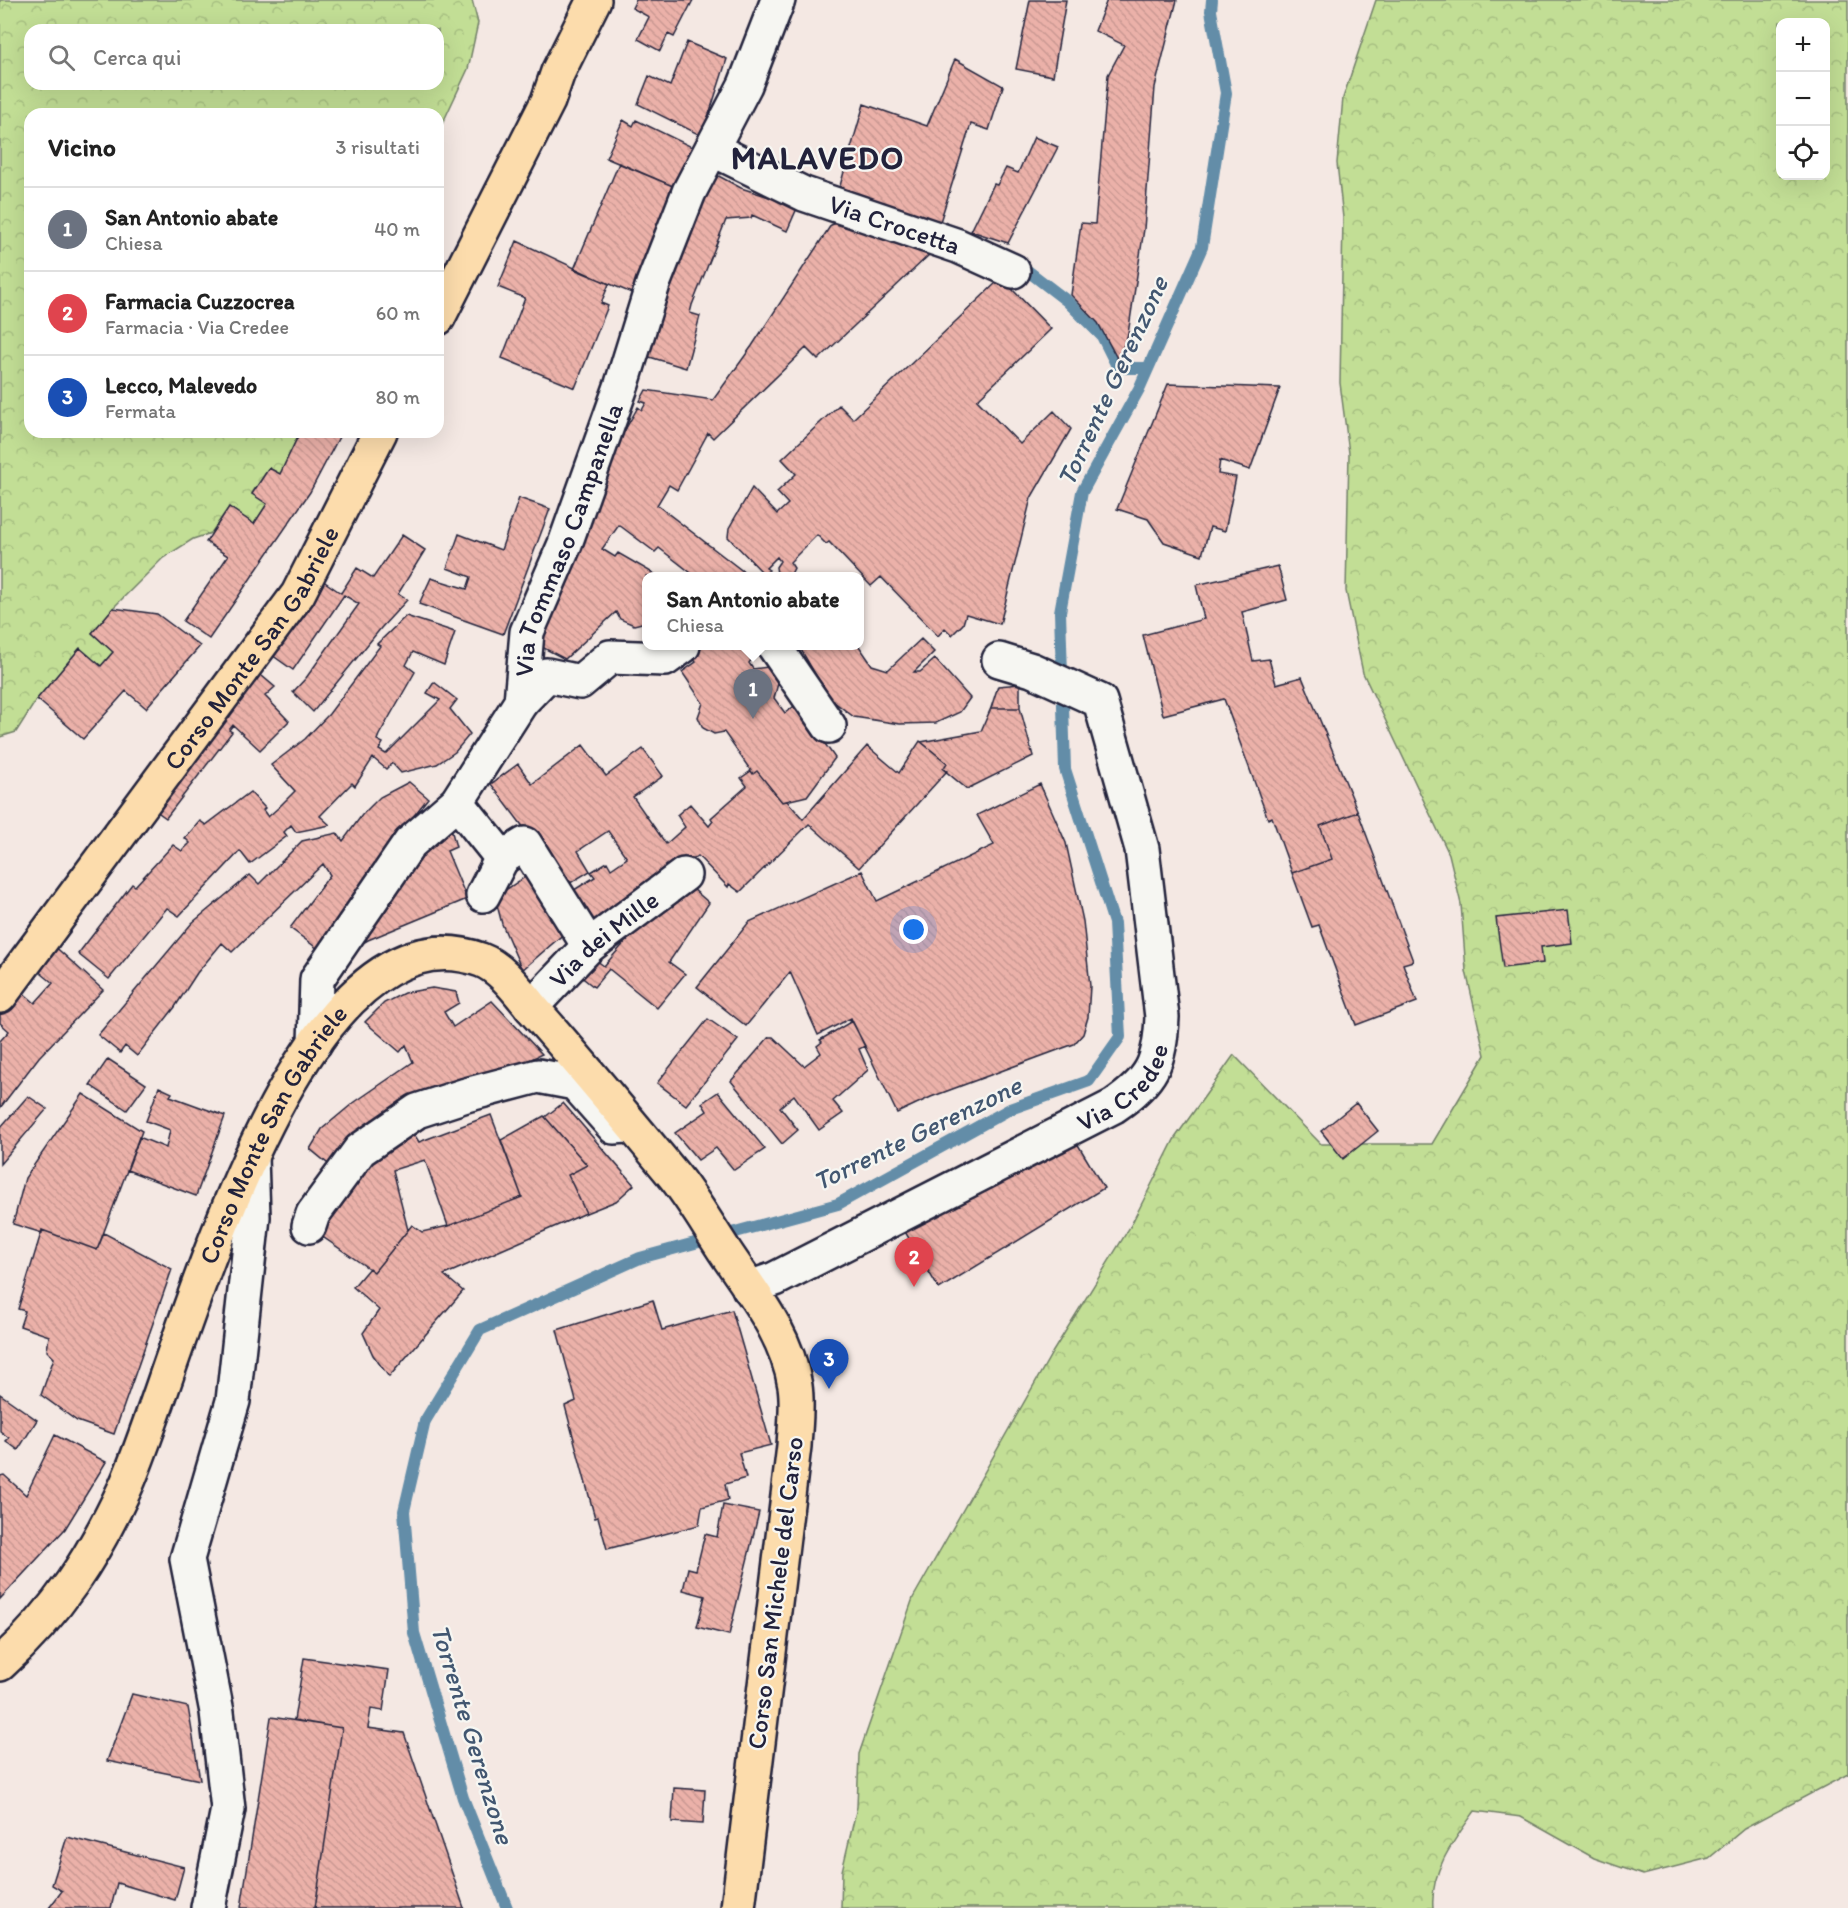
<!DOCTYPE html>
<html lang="it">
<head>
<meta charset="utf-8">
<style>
	body { margin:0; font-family:Itim,sans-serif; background:#f6f6f6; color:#222 }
	.controls { position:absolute; right:18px; top:18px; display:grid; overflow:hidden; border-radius:12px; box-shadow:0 6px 24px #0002 }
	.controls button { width:54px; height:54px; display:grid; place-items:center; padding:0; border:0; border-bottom:2px solid #e0e0e0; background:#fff; color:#222; font:30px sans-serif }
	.you { position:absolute; left:914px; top:930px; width:21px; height:21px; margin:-15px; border:4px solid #fff; border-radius:50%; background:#1a73e8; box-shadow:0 0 0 9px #1a73e833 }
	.badge { display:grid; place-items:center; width:39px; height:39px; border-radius:50%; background:#ea580c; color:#fff; font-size:20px; font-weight:700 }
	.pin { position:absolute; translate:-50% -50px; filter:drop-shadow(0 2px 3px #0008) }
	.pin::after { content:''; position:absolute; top:32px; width:21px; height:18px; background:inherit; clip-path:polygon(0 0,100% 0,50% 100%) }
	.popup { position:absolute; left:642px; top:572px; width:222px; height:78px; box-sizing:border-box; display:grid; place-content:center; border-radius:12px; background:#fff; filter:drop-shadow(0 2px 4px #0005); font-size:20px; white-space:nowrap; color:#767676 }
	.popup b { font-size:22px; color:#222 }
	.popup::after { content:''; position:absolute; left:50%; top:100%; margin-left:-12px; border:12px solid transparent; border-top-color:#fff }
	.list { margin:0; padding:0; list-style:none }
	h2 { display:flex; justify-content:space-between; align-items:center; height:78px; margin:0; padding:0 24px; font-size:26px }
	h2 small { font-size:20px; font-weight:400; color:#767676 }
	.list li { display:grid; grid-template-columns:39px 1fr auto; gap:18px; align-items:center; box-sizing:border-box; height:84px; padding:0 24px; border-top:2px solid #e0e0e0 }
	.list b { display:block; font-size:22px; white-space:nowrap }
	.list p { margin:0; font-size:20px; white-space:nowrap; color:#767676 }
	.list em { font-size:20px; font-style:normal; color:#767676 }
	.icon { flex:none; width:33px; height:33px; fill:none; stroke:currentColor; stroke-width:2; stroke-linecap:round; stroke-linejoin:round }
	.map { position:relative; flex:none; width:1848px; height:1908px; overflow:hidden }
	.search { position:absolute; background:#fff; box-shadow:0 6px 24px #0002; left:24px; top:24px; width:420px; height:66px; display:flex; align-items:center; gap:15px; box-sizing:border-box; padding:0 21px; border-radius:18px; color:#767676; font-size:22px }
	.panel { position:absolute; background:#fff; box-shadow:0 6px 24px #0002; left:24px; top:108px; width:420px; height:330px; border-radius:18px }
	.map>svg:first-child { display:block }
	.forest { fill:url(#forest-crowns); stroke:#728068; stroke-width:1.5; fill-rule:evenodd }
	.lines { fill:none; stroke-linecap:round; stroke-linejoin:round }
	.stream { stroke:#638da8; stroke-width:12 }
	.building { fill:url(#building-back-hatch); stroke:#22223b; stroke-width:1.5 }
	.minor-casing { stroke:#22223b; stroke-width:38 }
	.major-casing { stroke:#22223b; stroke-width:38 }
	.minor { stroke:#f6f6f2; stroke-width:33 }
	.major { stroke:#fcdcac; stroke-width:33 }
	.labels { text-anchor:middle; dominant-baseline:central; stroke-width:4.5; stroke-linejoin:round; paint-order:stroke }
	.street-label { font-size:26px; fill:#22223b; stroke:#f6f6f2 }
	.water-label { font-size:27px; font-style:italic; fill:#425771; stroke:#f6f6f2 }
	.district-label { font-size:32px; font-weight:bold; letter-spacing:1.5px; fill:#22223b; stroke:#f6f6f2 }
</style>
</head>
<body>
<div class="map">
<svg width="1848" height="1908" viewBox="0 0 1848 1908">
	<defs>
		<pattern id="forest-crowns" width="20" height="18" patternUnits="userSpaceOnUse" patternTransform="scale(1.5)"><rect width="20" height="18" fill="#c2de95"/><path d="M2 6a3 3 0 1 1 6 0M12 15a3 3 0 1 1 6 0" fill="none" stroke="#a6be81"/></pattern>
		<pattern id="building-back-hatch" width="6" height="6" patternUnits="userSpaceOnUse" patternTransform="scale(1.5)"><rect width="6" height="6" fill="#ebb1a9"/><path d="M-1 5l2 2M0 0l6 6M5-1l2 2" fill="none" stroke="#c99892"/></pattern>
	</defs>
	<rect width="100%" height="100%" fill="#f4e8e3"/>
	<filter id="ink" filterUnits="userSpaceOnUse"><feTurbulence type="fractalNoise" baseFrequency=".0167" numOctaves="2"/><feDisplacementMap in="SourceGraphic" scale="12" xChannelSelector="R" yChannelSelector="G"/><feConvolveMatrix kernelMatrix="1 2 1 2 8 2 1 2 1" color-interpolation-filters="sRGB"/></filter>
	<g filter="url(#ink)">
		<path class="forest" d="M0,0H472L478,23L468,69L438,133V114H30V432H300L280,474L269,468L252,493L267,504L254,524L229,507L211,533L193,539L163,558L113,608L92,633L113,652L101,666L79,649L37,699L16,732L0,737ZM30,30H438V84H30Z
			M1376,0H1848V1774L1744,1829L1709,1858L1643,1875L1594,1858L1521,1817L1475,1811C1454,1840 1430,1871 1433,1908H841L842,1871L857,1807L859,1754L913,1598L1052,1353L1130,1227L1175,1138L1234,1055L1321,1144H1432L1485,1055L1466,971L1461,904L1449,854L1363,673L1346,591L1349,453L1340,383L1343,218L1337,163L1343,98ZM1780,22H1826V176H1780Z"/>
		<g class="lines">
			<path class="stream" d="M1024,268L1067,301L1102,336L1118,368H1148
				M507,1908L463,1798L414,1633L404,1511L425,1421L480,1330L640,1258L838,1204L1010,1109L1089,1081L1120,1037L1114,923L1065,769L1060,612L1082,492L1139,389L1202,247L1226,93L1211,11L1212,0"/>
		</g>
		<path class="building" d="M636,0H693L674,37L668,34L660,51L638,39L649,17L632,8Z
			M1030,0H1066L1053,76L1016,69Z
			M1107,0H1177L1155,87L1144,229L1128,334L1118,360L1098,323L1071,295L1081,223L1095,224L1108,75L1124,45L1095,31Z
			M687,42L727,59L702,136L638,104L649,76L670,86Z
			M955,59L1003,86L989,130L971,124L939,225L839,189L864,104L927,126Z
			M623,120L633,126L636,120L692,147L675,187L606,158Z
			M1034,137L1058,147L1008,243L971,231L994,184L997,185L1006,168L1018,173Z
			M619,163L675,187L634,294L574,269Z
			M713,173L741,188L798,206L787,231L752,215L751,218L726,220L692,305L690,313L700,316L686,368L643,355Z
			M840,222L929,249V255L818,360L806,348L713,438L708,433L677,490L669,485L657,505L749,576H695L659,548L655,552L619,525L602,549L615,557L618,553L658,576H646V622L634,625L620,619L616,612L565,659L534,643L615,455L612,453L638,407L642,410L646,403L640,401L646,390L713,400L752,346L831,225Z
			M517,241L609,284L601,303L608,306L575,388L502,358L525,298L498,287Z
			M998,281L1006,283L1051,329L977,400L1020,444L1054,411L1071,429L1031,498L1000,624L966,614L963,624L952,635L945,628L938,636L881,577L871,586L829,542L826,544L817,535L790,562L794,568L790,576L777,574L776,567L780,561L777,557L766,568L769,570L764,574L728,537L729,528L752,488L777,514L788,504L777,492L796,474L782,459L839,405L853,419Z
			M1168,384L1280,388L1250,470L1220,460L1218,474L1236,477L1225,531L1210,527L1202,555L1164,542L1148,519L1117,509Z
			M300,432H336L340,435L310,492L209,639L183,621L228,556L206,542L229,507L254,524L267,504L252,494L269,468L280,474Z
			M519,498L550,509L503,634L419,604L431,578L467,589L471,577L447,568L459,534L501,550Z
			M402,535L425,550L398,594L407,600L381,628L313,712L293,692L306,678L359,604L344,595L293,670L265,650L316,576L341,593L357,568L373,578Z
			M1278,566L1287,600L1242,612L1253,661L1269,659L1276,684L1302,677L1358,812L1320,826L1332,859L1292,873L1272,817L1268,819L1224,699L1163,715L1143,635L1204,619L1196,585Z
			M113,608L157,614L200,646L146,708L126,691L83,739L37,699L80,648L101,666L113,652L92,633Z
			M406,616L455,632L444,665L413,652L406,665L415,672L379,735L377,740L383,743L379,750L386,754L440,700L427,693L434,682L457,700L450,709L470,734L455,752L437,764L401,773L392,763L386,769L373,758L355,786L352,783L320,816L330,825L296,832L291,825L284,832L287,836L250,864L240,851L179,916L167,908L109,979L78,954L132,884L135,886L173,845L182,851L190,843L185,838L200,821L206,825L250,792L265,808L263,810L268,817L278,808L295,791L271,765L305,739L329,714L380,646L377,644Z
			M921,639L934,652L914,672H920L935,659L970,698L960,712L936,723L900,724L854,717L829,698L799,646H859L872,665L888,670Z
			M702,646L751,648L754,656L749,663L753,669L768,667L779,680L774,698L785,713L797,704L835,758L807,796L782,802L757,771L753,774L751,771L724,732L714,734L703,728L698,717L703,703L682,672L696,662L690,654Z
			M249,665L275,687L265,696L289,721L260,750L233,725L229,730L232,732L166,818L145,803Z
			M1020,684V708H991L998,686Z
			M991,708H1020L1033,756L967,789L943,769L947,763L921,742L981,731Z
			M920,741L947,763L943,769L947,771L859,868L809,824L740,892L729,884L728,887L698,856L588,936L566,895L595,877L591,872L607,862L611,869L627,858L608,831L578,851L590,871L562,888L527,832L491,784L518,764L532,784L583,745L606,776L643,749L663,776L633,797L666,844L685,827L677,815L690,804L709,826L713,821L711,818L747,786L741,778L751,771L753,774L757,771L782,802L787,801L803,819L867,746L899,773Z
			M409,782L428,798L388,848L318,949L290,928L330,875L323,864L232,952L222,943L197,973L175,1007L137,1056L125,1046L120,1053L98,1035L192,923L250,875L259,884L302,841L337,833L343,841L362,815L380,797Z
			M1040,784L1066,843L1083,921L1090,986L1088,1017L1083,1034L1074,1044L931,1097L897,1113L851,1018L818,1035L790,972L746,1026L697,987L749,922L862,871L877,901L994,845L977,815Z
			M1358,812L1413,961L1403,964L1417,1002L1356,1025L1319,925L1312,927L1292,873L1332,859L1320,826Z
			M450,825L456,847L447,851L467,899L368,940L349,951L431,831Z
			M531,873L567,931L522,970L502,924L495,897Z
			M685,882L709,903L669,962L685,974L657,1008L609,969L594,987L569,967L581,949L604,966L627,940L616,930Z
			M1568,910L1572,943L1541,947L1543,963L1503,968L1496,918Z
			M50,942L103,990L39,1057L0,1108V1041L9,1031L0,1023V1000L13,984L35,1003L53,983L31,965Z
			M432,988L456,992L459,1003L444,1012L453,1027L492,1001L542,1054L488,1079L332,1167L310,1149L322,1129L352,1104L413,1062L406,1045L400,1052L365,1022L384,1003L404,993Z
			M708,1019L738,1040L686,1105L657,1083Z
			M852,1021L865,1046L859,1049L868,1070L833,1101L843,1113L819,1130L794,1095L780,1107L798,1130L782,1144L731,1081L769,1037H773L804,1066L821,1053L817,1046L822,1042L820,1040Z
			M108,1059L146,1084L127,1110L90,1085Z
			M159,1087L172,1093L170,1096L225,1116L196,1196L127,1170L139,1137L166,1148L170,1130L146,1121Z
			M718,1092L765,1149L734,1170L716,1148L698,1160L675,1133L707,1111L702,1103Z
			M83,1094L142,1131L97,1250L42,1230V1233L13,1224L25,1178Z
			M28,1096L47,1109L0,1164V1128Z
			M563,1103L634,1185L616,1201L586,1213L568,1175L587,1165L545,1117Z
			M1356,1103L1378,1131L1343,1159L1321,1131Z
			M491,1115L522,1197L448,1226L425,1160L393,1170L408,1230L374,1272L314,1231L364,1155L409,1126L419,1142Z
			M544,1116L587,1165L568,1175L586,1213L444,1275L463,1291L389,1377L373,1355L363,1333L379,1310L353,1287L369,1268L374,1272L412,1225L422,1232L448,1226L522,1197L501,1140Z
			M1071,1133L1104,1188L939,1289L904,1230Z
			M42,1230L97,1250L104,1233L172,1269L114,1434L77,1421L41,1395L54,1358L47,1351L49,1336L20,1326L25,1311L18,1309Z
			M653,1300L662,1330L732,1310L771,1445L739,1453L746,1478L725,1484L728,1500L702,1507L699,1525L607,1549L598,1517L595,1518L565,1406L576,1401L557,1330Z
			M0,1394L37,1420L18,1450L6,1441L9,1438L0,1431Z
			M55,1435L106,1462L65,1529L0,1599V1476L4,1475L26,1495Z
			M723,1505L759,1512L729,1635L697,1627L705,1596L683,1590L688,1568L696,1570L705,1534L717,1537Z
			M304,1658L389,1670L383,1711L371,1709L368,1728L404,1733L464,1908H315L342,1728L294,1720Z
			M132,1694L188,1707L200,1780L107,1761Z
			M271,1717L342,1728L315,1908H241Z
			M674,1788L705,1790L703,1824L672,1822Z
			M67,1837L184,1867L175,1900L117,1883L111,1908H49L62,1891L52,1885Z"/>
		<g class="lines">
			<g class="minor-casing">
				<g id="minor">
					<path id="s1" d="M712,149L804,194L958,246L1013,271"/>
					<path d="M774,646L829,726"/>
					<path d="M521,702L547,675L580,682L610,657L665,659L683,646"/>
					<path d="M457,802L502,858"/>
					<path d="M502,858L525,844L589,946"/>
					<path d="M483,895L502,858"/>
					<path id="s2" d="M531,1007L589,946L684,875"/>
					<path id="s3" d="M315,1043L317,979L410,843L457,802L521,702L527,632L565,544L622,384L653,284L689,192L745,85L778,0"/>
					<path d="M309,1226L313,1214L360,1150L417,1111L466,1095L538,1076L575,1083L614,1127L627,1126"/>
					<path id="s4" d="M749,1288L775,1279L1114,1106C1152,1080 1160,1063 1162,1017L1142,849L1100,701L1032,670L999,660"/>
					<path d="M208,1908L228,1809L217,1712L187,1559L233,1401L253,1217L251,1157"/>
				</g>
			</g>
			<g class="major-casing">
				<g id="major">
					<path d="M438,318L548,101L558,72L594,0"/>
					<path id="s5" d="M0,996L298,594L380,432"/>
					<path id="s6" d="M0,1664C57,1613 93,1557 125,1488C178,1373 291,891 481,960C505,969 523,999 540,1017C585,1068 628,1120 671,1172C692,1197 708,1226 726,1253C754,1295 787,1335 795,1386C798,1406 795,1426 794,1446L738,1908"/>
				</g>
			</g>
			<use href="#minor" class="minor"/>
			<use href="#major" class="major"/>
		</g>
	</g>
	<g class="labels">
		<g class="street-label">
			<text stroke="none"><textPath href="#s1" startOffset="198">Via Crocetta</textPath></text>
			<text stroke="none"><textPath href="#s3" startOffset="580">Via Tommaso Campanella</textPath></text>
			<text stroke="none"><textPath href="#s5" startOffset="430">Corso Monte San Gabriele</textPath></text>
			<text stroke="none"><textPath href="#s2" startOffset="100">Via dei Mille</textPath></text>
			<text stroke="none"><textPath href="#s4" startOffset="428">Via Credee</textPath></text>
			<text stroke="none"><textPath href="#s6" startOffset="602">Corso Monte San Gabriele</textPath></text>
			<text transform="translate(775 1593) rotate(-83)">Corso San Michele del Carso</text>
		</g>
		<g class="water-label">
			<text transform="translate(1112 381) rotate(-65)">Torrente Gerenzone</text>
			<text transform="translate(917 1133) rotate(-26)">Torrente Gerenzone</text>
			<text transform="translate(473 1734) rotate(73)">Torrente Gerenzone</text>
		</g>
		<g class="district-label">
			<text x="818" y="158">MALAVEDO</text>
		</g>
	</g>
</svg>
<div class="controls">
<button>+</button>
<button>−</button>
<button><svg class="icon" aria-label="locate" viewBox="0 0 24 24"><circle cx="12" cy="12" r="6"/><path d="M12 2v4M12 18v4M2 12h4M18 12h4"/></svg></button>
</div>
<div class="you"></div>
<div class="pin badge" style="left:753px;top:719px;background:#6b7280">1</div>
<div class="popup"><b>San Antonio abate</b>Chiesa</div>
<div class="pin badge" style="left:914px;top:1287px;background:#e0444e">2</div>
<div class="pin badge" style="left:829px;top:1389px;background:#1a4fb4">3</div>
<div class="search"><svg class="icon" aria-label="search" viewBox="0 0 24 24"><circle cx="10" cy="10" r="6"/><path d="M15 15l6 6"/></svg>Cerca qui</div>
<section class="panel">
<h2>Vicino<small>3 risultati</small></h2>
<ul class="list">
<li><span class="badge" style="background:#6b7280">1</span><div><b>San Antonio abate</b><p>Chiesa</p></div><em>40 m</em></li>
<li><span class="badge" style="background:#e0444e">2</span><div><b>Farmacia Cuzzocrea</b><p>Farmacia · Via Credee</p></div><em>60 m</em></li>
<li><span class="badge" style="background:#1a4fb4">3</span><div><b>Lecco, Malevedo</b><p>Fermata</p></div><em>80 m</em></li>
</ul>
</section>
</div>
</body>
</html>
